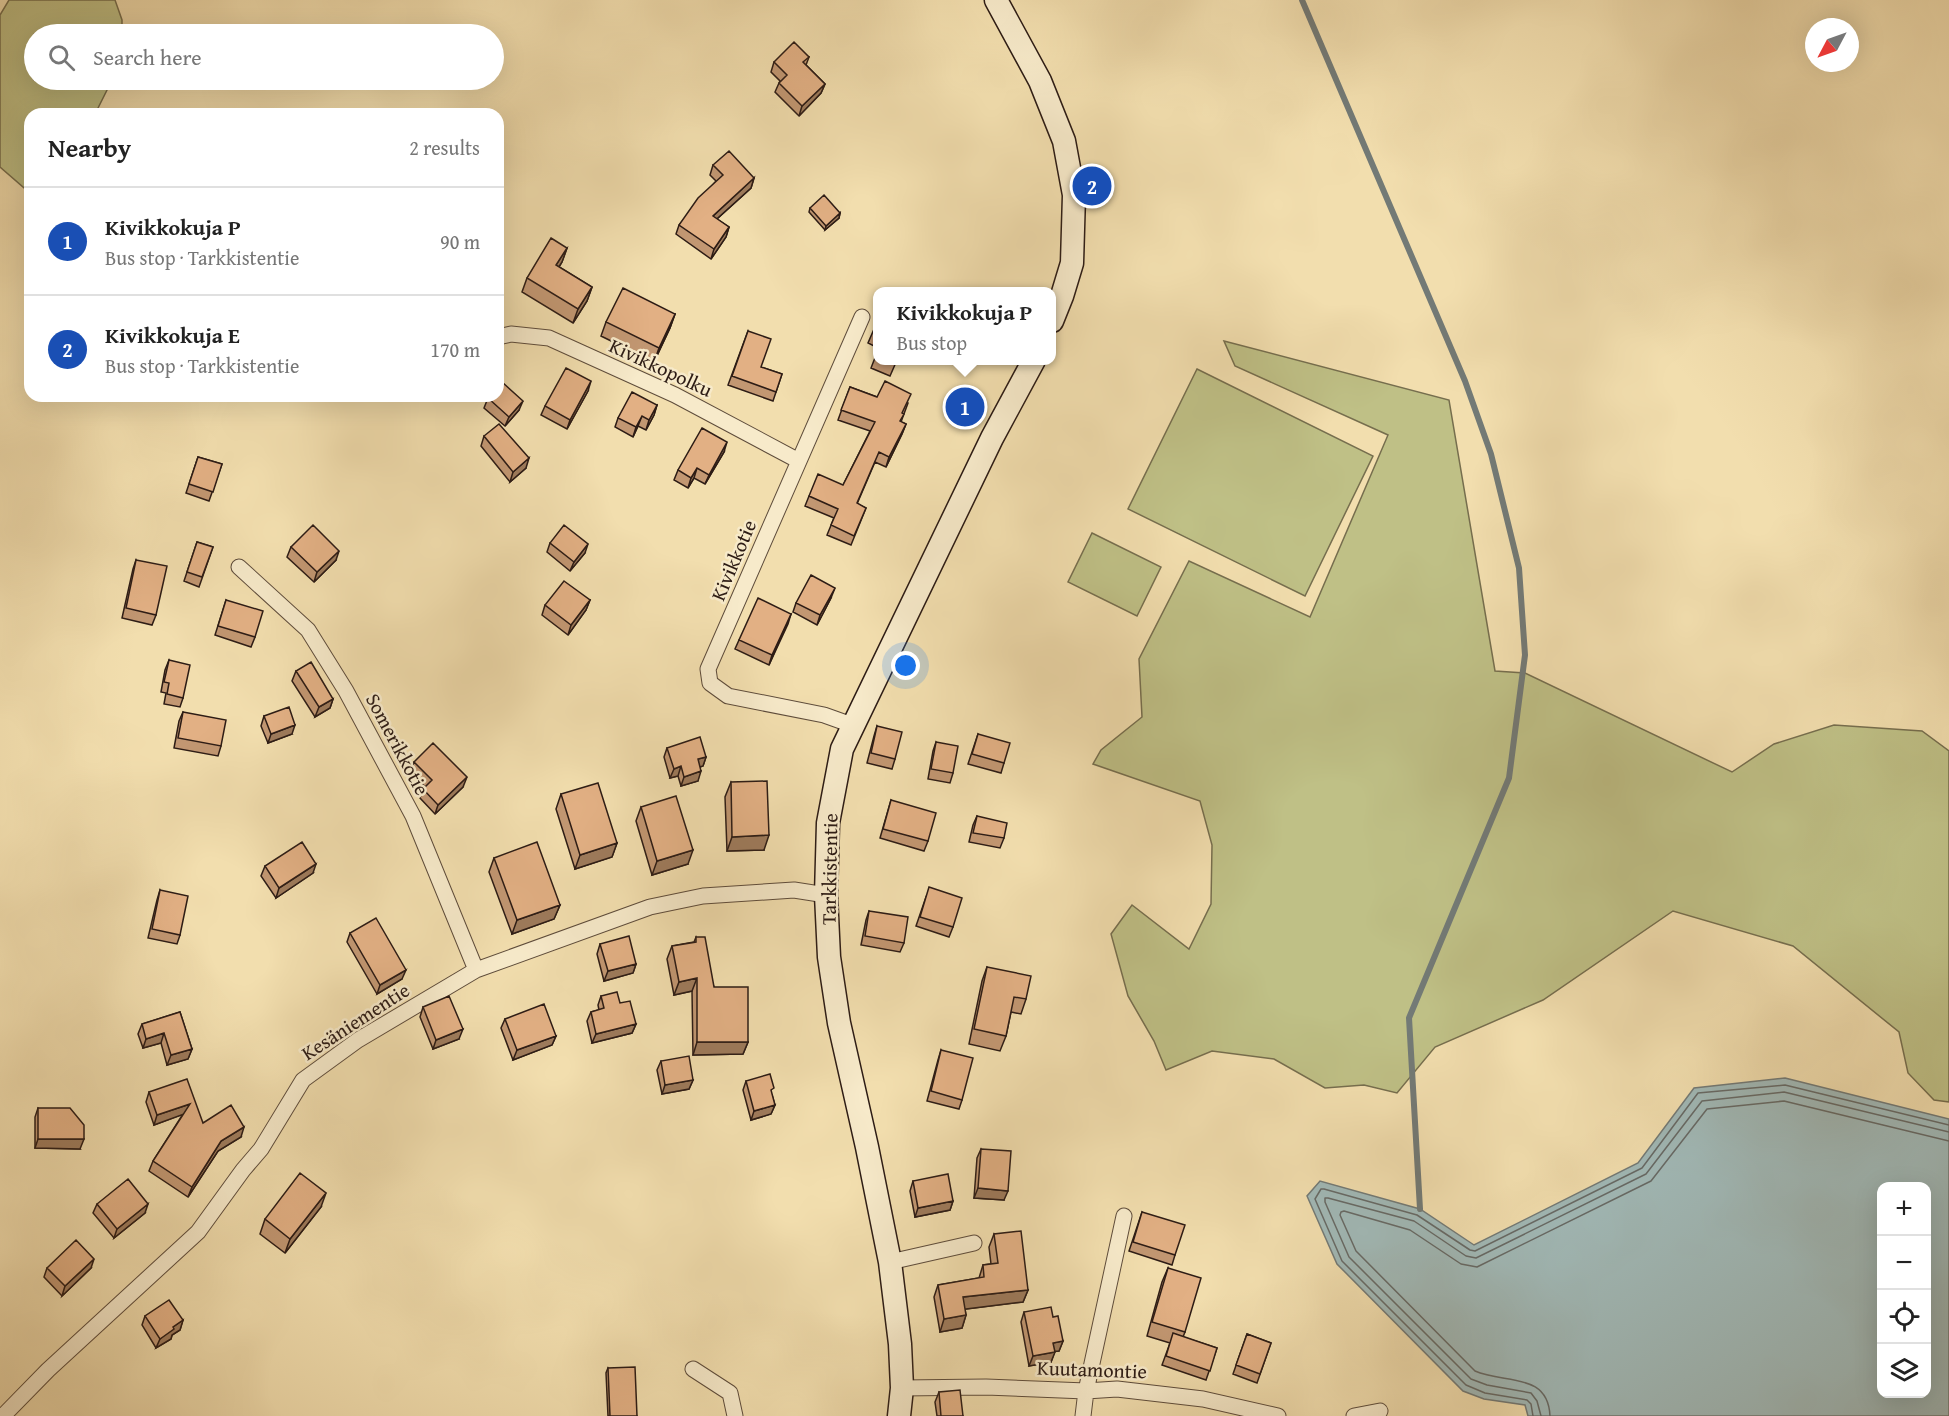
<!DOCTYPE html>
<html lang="en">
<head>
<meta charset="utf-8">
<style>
	body { margin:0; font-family:"Gentium Book Plus",serif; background:#f2f2f2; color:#222 }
	.controls { position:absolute; right:18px; bottom:18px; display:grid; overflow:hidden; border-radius:12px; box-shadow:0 6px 24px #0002 }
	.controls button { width:54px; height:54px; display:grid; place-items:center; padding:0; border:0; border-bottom:2px solid #e0e0e0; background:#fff; color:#222; font:30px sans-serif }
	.compass { position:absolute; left:1805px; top:18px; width:54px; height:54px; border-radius:50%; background:#fff; box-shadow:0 6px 24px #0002; rotate:229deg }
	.you { position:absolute; left:906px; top:666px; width:21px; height:21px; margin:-15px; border:4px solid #fff; border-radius:50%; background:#1a73e8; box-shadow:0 0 0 9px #1a73e833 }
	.badge { display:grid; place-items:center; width:39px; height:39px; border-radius:50%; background:#8f2418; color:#fff; font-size:20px; font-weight:700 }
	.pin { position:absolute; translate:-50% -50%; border:3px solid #fff; box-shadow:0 2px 6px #0006 }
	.popup { position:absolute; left:873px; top:287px; width:183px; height:78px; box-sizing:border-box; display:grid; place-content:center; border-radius:12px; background:#fff; filter:drop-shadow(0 2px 4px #0005); font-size:20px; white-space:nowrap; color:#767676 }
	.popup b { font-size:22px; color:#222 }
	.popup::after { content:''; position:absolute; left:50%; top:100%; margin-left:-12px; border:12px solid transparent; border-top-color:#fff }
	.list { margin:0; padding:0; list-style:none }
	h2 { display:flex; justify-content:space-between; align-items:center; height:78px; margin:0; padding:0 24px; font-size:26px }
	h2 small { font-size:20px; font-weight:400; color:#767676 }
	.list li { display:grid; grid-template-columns:39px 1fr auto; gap:18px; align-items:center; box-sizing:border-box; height:108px; padding:0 24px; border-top:2px solid #e0e0e0 }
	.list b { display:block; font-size:22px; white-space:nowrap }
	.list p { margin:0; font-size:20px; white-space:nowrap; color:#767676 }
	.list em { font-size:20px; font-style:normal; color:#767676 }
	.icon { flex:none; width:33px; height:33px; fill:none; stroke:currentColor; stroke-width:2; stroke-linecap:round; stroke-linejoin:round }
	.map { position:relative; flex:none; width:1949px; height:1416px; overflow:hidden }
	.search { position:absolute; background:#fff; box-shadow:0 6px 24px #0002; left:24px; top:24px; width:480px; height:66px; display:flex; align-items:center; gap:15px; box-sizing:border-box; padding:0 21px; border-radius:33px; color:#767676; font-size:22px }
	.panel { position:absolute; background:#fff; box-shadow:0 6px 24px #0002; left:24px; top:108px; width:480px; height:294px; border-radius:18px }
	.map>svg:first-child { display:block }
	.green { fill:#bfc086; stroke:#766e4e; stroke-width:1.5 }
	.water { fill:#a1b9b7; stroke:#737a76; stroke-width:1.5; fill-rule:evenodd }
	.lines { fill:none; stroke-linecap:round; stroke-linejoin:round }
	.shore { stroke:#676a66; stroke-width:1.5 }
	.stream { stroke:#737a76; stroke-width:6 }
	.street-casing { stroke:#5e4c3b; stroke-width:17 }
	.secondary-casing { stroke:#2d1c15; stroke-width:25 }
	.street { stroke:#f7eaca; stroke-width:15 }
	.secondary { stroke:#f7eaca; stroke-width:22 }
	.wall { fill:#c29772; stroke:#2d1c15; stroke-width:1.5 }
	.shaded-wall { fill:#9e7b5c; stroke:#2d1c15; stroke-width:1.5 }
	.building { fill:#e2b084; stroke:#2d1c15; stroke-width:1.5 }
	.labels { text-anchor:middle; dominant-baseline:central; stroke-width:5; stroke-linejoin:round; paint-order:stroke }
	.street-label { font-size:20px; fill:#2d1c15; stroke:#f7eaca }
</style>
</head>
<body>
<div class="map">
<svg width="1949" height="1416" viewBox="0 0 1949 1416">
	<rect width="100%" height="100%" fill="#f2deae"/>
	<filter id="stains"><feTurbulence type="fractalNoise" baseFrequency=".00333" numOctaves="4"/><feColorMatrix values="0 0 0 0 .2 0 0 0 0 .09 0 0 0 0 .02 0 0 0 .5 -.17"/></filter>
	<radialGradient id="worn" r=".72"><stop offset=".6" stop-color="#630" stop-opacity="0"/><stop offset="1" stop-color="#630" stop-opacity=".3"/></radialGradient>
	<path class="green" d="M9,0H115L122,20V34H34V80H112L95,114H30V193L0,167V15Z
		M1224,341L1449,400L1495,671L1525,673L1732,772L1774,744L1834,725L1922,731L1949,751V1102L1934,1100L1908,1073L1899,1032L1793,946L1673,911L1543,1000L1435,1047L1397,1093L1364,1085L1325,1088L1274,1059L1212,1051L1166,1070L1154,1041L1128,996L1111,934L1132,905L1189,949L1211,904L1212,845L1200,801L1093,764L1101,750L1142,717L1139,659L1189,561L1310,617L1388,435L1235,366Z
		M1197,369L1373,456L1305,596L1128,509Z
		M1092,533L1161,567L1137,616L1068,582Z"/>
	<path class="water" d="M1785,1078L1949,1119V1416H1528L1525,1405L1484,1399L1463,1391L1337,1264L1307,1196L1320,1181L1420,1209L1474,1245L1638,1163L1694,1088ZM1882,1186H1926V1394H1882Z"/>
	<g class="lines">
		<path class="shore" d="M1533,1416L1531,1404L1527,1400L1485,1393L1466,1385L1342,1261L1315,1199L1321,1189H1324L1417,1215L1470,1250L1475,1251L1642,1168L1698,1093L1785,1085L1949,1125
			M1541,1416L1537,1401L1531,1393L1487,1385L1471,1379L1349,1257L1325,1202V1198H1328L1414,1221L1466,1256L1476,1258L1646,1174L1702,1101L1784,1092L1949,1132
			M1550,1416C1548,1372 1505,1384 1475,1371L1356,1251L1340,1215L1341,1212L1344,1211L1410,1230L1461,1264L1477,1267L1651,1181L1707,1109L1784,1101L1949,1141"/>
		<path class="stream" d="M1302,0L1465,381L1491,454L1519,568L1525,655L1509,778L1409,1018L1420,1209"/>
		<g class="street-casing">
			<path id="street" d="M498,337L511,334L549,338L675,395L799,461
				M239,567L308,630L346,691L413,816L476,970
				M852,725L824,715L728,696L710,683L708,669L862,317
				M890,1262L974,1243
				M693,1369L730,1393L735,1416
				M902,1388L986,1387L1086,1391L1117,1389L1203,1399L1278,1416
				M3,1416L48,1370L198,1232L243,1170L261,1149L303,1080L358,1040L476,970L650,907L703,896L794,890L826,895
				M1083,1416L1086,1391L1124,1216
				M1354,1416L1380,1411"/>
		</g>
		<g class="secondary-casing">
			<path id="secondary" d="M996,0L1040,81L1064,141L1074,195L1072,263L1062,296L1052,321
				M899,1416L902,1388L900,1344L890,1262L867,1147L839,1023L829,957L826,895L828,823L842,749L992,438L1034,360"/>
		</g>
		<use href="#street" class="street"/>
		<use href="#secondary" class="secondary"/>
	</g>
	<path class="wall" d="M809,57L806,65L825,84L821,93L799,116L775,92L779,83L780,81L771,72L774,62Z
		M713,165L754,178L751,188L717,219L729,227L726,237L711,259L676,234L679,225L716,181L710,175Z
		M810,208L840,213L839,218L825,230L809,212Z
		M567,248L562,262L559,267L592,287L587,301L573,323L522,292L527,278Z
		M675,314L670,328L654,362L601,336L606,322Z
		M878,320V348L868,343Z
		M748,331L761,367L782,374L773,401L728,385Z
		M878,350V360H897L890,376L871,368Z
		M850,387L877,397L908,403L901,422L906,424L902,434L886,467L875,462L857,504L866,508L851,545L827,535L834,518L805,506L809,496L843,485L870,431L838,420Z
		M588,391L567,429L541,415L545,406Z
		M488,398L519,410L505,426L484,408Z
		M657,405L654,415L646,430L638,426L633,437L615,427L618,418Z
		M484,436L526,468L510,482L481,446Z
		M724,452L705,484L694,478L688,488L674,480L678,470Z
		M198,457L222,464L209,501L186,493Z
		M197,542L213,547L199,587L184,581Z
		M550,543L585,553L570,571L547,552Z
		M291,547L336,560L314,582L287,557Z
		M136,560L156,615L152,625L122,618L133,569Z
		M831,598L817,625L793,612L796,603Z
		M226,600L255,637L251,647L215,635Z
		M590,600L586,610L568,635L542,615L545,605Z
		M791,614L769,665L735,649L739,640Z
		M169,660L183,698L180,707L164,704L166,693L161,692L165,670Z
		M296,671L333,699L330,708L315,717L292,681Z
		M183,712L221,746L218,756L174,748L179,721Z
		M264,716L292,734L268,743L261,726Z
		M877,726L895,759L892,769L867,763L874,736Z
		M978,734L1004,763L1001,773L968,764Z
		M936,742L953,773L950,783L928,779L933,751Z
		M667,748L706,757L703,766L700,767L698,781L681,786L678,776L670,778L664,757Z
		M414,762L463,787L435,814L420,798L423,789L425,787L411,771Z
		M731,782L764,850L727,851L725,797Z
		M561,794L617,843L612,857L575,869L556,809Z
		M891,800L928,841L924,851L880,838Z
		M641,807L688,864L652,875L636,821Z
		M977,816L1004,838L1000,848L969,842L973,825Z
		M494,858L560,905L554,919L512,934L489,872Z
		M265,866L313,873L276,898L261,876Z
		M160,890L180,935L177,944L148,938L157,900Z
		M926,897L953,927L949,937L916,926Z
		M869,911L904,943L900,952L861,945L866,920Z
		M350,933L402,979L377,994L347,942Z
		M696,937L714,987L748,1042L743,1054L693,1055L692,991L674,995L667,959L672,946L694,942Z
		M600,944L636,964L633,973L604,981L597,954Z
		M987,967L1026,999L1021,1014L1011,1012L1006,1036L1000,1051L969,1044L982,981Z
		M601,996L620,1003L636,1024L632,1033L592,1043L587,1021L591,1012L599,1010L598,1005Z
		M423,1007L459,1039L433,1049L420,1017Z
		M180,1012L192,1049L188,1059L167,1065L161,1043L143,1048L138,1034L142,1024Z
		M505,1019L556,1036L552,1045L513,1060L501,1028Z
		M941,1050L962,1100L959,1109L927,1101L938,1060Z
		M661,1061L693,1080L689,1089L662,1094L657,1070Z
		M746,1081L772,1095L775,1105L771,1114L751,1120L743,1090Z
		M149,1092L203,1123L241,1137L218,1151L188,1197L149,1171L153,1161L183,1114L154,1125L146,1102Z
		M38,1108L80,1149L35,1148V1117Z
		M981,1149L1004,1200L974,1198L977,1158Z
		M913,1181L953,1201L950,1210L915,1217L910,1191Z
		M97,1204L145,1213L114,1238L93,1213Z
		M321,1207L285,1253L260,1234L265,1219Z
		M1142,1212L1175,1255L1172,1265L1129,1251Z
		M994,1234L1028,1290L1023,1302L965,1309L966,1315L962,1328L940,1332L934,1297L938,1285L979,1278L983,1265L991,1264L989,1247Z
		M47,1268H91L62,1296L44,1277Z
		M1168,1268L1185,1332L1183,1337L1217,1348L1206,1380L1162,1365L1170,1343L1147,1336L1162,1282Z
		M1024,1312L1053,1317L1063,1341L1059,1351H1055L1051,1362L1029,1366L1021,1322Z
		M145,1316L183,1320L180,1330L172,1335L171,1339L156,1348L142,1325Z
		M1247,1334L1271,1343L1257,1383L1233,1374Z
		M608,1368L637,1416H608L606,1373Z
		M939,1392L963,1416H937L935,1402Z"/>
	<path class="shaded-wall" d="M825,84L821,93L799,116L802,106Z
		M754,178L751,188L709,226L713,216Z
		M840,213L839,218L825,230L826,226Z
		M729,227L726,237L711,259L714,249Z
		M567,248L562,262L551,279L556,265Z
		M592,287L587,301L573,323L578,309Z
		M675,314L670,328L654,362L659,348Z
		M591,381L588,391L567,429L570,420Z
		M523,401L519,410L505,426L509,417Z
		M657,405L654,415L646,430L649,420Z
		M642,416L638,426L633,437L636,427Z
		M906,424L902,434L886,467L889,457Z
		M727,442L724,452L705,484L709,475Z
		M529,458L526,468L510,482L513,472Z
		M697,468L694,478L688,488L691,478Z
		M588,544L585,553L570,571L574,562Z
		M339,551L336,560L314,582L317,572Z
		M835,588L831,598L817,625L820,615Z
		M590,600L586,610L568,635L571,625Z
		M791,614L788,624L769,665L772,655Z
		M333,699L330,708L315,717L319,707Z
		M295,725L292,734L268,743L271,734Z
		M706,757L703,766L694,769L698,759Z
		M681,766L678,776L670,778L674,769Z
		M701,771L698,781L681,786L684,777Z
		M467,777L463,787L435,814L438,805Z
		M769,835L764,850L727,851L732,837Z
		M617,843L612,857L575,869L580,855Z
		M693,850L688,864L652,875L657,861Z
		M316,864L313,873L276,898L279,888Z
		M560,905L554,919L512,934L517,920Z
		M636,964L633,973L604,981L608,971Z
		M406,970L402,979L377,994L380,985Z
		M697,978L692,991L674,995L679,982Z
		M636,1024L632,1033L592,1043L596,1034Z
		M463,1029L459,1039L433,1049L436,1040Z
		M164,1033L161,1043L143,1048L146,1039Z
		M556,1036L552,1045L513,1060L517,1050Z
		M697,1042H748L743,1054L693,1055Z
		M192,1049L188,1059L167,1065L171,1055Z
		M693,1080L689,1089L662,1094L665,1085Z
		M190,1104L187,1113L154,1125L157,1115Z
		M775,1105L771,1114L751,1120L754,1111Z
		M244,1127L241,1137L218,1151L188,1197L192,1187L221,1141Z
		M38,1139H84L80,1149L35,1148Z
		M978,1188L1008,1191L1004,1200L974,1198Z
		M326,1193L321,1207L285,1253L290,1239Z
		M953,1201L950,1210L915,1217L918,1208Z
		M148,1204L145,1213L114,1238L117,1229Z
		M94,1259L91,1268L62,1296L65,1286Z
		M1028,1290L1023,1302L958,1310L963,1297Z
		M966,1315L962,1328L940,1332L944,1319Z
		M183,1320L180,1330L172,1335L171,1339L156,1348L160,1339L173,1327Z
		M1063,1341L1059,1351L1050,1352L1053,1343Z
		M1055,1352L1051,1362L1029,1366L1033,1356Z"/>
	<path class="building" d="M794,42L809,57L803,62L825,84L802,106L779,83L787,75L774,62Z
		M729,151L754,178L713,216L729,227L714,249L679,225L698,198L723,175L713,165Z
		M824,195L840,213L826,226L810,208Z
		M551,238L567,248L556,265L592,287L578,309L527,278Z
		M623,288L675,314L659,348L606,322Z
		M878,320V331L874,329Z
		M748,331L771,339L761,367L782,374L776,392L732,376Z
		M566,368L591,381L570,420L545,406Z
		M885,381L911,394L902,413L904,414L900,421L906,424L889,457L879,452L857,503L866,508L854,536L831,525L838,509L809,496L818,474L843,485L875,422L841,410L850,387L877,397Z
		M502,382L523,401L509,417L488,398L490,396H498V387Z
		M632,392L657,405L649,420L642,416L636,427L618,418Z
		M499,424L529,458L513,472L484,436Z
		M702,428L727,442L709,475L697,468L691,478L678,470Z
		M198,457L222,464L213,492L189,484Z
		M313,525L339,551L317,572L291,547Z
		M564,525L588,544L574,562L550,543Z
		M197,542L213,547L202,577L187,572Z
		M136,560L167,566L156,615L126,608Z
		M811,575L835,588L820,615L796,603Z
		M564,581L590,600L571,625L545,605Z
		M758,598L791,614L772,655L739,640Z
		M226,600L263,611L255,637L218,626Z
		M169,660L190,665L183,698L167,694L169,683L164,682Z
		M311,662L333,699L319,707L296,671Z
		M289,707L295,725L271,734L264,716Z
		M183,712L226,720L221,746L178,738Z
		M877,726L902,732L895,759L871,753Z
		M978,734L1010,743L1004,763L972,754Z
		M700,737L706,757L698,759L701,771L684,777L681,766L674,769L667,748Z
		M936,742L958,746L953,773L931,769Z
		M433,743L467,777L438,805L423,789L432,780L414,762Z
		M767,781L769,835L732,837L731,782Z
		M598,783L617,843L580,855L561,794Z
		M676,796L693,850L657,861L641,807Z
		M891,800L936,813L928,841L883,829Z
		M977,816L1007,823L1004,838L973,833Z
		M302,842L316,864L279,888L265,866Z
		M537,842L560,905L517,920L494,858Z
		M929,887L962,898L953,927L920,917Z
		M160,890L188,896L180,935L152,929Z
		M869,911L908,917L904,943L865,936Z
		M376,918L406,970L380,985L350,933Z
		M629,936L636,964L608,971L600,944Z
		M696,937H705L714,987H748V1042H697V978L679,982L672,946L696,942Z
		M987,967L1031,976L1026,999L1014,997L1006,1036L974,1029Z
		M617,992L620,1003L630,1001L636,1024L596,1034L591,1012L604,1008L601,996Z
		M449,996L463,1029L436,1040L423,1007Z
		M544,1004L556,1036L517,1050L505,1019Z
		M180,1012L192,1049L171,1055L164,1033L146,1039L142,1024Z
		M941,1050L973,1058L962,1100L931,1091Z
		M689,1056L693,1080L665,1085L661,1061Z
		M770,1074L774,1088L771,1090L775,1105L754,1111L746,1081Z
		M187,1079L203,1123L231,1105L244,1127L221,1141L192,1187L153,1161L190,1104L157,1115L149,1092Z
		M38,1108H70L84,1125V1139H38Z
		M981,1149L1011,1151L1008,1191L978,1188Z
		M300,1173L326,1193L290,1239L265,1219Z
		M948,1174L953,1201L918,1208L913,1181Z
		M128,1179L148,1204L117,1229L97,1204Z
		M1142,1212L1185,1225L1175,1255L1133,1242Z
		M1021,1231L1028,1290L963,1297L966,1315L944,1319L938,1285L984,1277L983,1265L998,1263L994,1234Z
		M76,1240L94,1259L65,1286L47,1268Z
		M1168,1268L1201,1278L1185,1332L1152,1322Z
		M169,1300L183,1320L173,1327L174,1329L160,1339L145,1316Z
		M1051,1307L1053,1317L1058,1316L1063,1341L1053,1343L1055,1352L1033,1356L1024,1312Z
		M1173,1333L1217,1348L1210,1371L1166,1356Z
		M1247,1334L1271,1343L1260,1374L1236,1365Z
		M635,1367L637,1416H610L608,1368Z
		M960,1390L963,1416H941L939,1392Z"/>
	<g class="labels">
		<g class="street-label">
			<text transform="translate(661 367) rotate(25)">Kivikkopolku</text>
			<text transform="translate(733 560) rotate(-67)">Kivikkotie</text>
			<text transform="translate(398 744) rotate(62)">Somerikkotie</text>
			<text transform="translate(829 869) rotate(-89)">Tarkkistentie</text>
			<text transform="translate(355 1021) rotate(-33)">Kesäniementie</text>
			<text transform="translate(1092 1369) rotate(2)">Kuutamontie</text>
		</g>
	</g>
	<rect width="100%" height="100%" filter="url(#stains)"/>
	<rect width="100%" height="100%" fill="url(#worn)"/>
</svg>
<div class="controls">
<button>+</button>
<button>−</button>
<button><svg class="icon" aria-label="locate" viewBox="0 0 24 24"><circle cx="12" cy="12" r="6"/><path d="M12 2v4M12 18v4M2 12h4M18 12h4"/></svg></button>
<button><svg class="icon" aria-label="layers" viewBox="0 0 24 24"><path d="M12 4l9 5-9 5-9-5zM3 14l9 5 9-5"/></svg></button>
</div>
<svg class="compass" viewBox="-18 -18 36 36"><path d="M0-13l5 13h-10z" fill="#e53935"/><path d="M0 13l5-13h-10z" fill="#767676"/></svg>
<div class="you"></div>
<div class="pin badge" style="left:965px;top:407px;background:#1a4fb4">1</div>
<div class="popup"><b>Kivikkokuja P</b>Bus stop</div>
<div class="pin badge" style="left:1092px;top:186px;background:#1a4fb4">2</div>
<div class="search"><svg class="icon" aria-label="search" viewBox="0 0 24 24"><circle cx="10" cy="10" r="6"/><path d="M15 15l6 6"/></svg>Search here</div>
<section class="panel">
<h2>Nearby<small>2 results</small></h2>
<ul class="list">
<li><span class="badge" style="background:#1a4fb4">1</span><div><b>Kivikkokuja P</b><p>Bus stop · Tarkkistentie</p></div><em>90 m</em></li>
<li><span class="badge" style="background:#1a4fb4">2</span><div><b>Kivikkokuja E</b><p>Bus stop · Tarkkistentie</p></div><em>170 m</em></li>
</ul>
</section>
</div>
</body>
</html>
